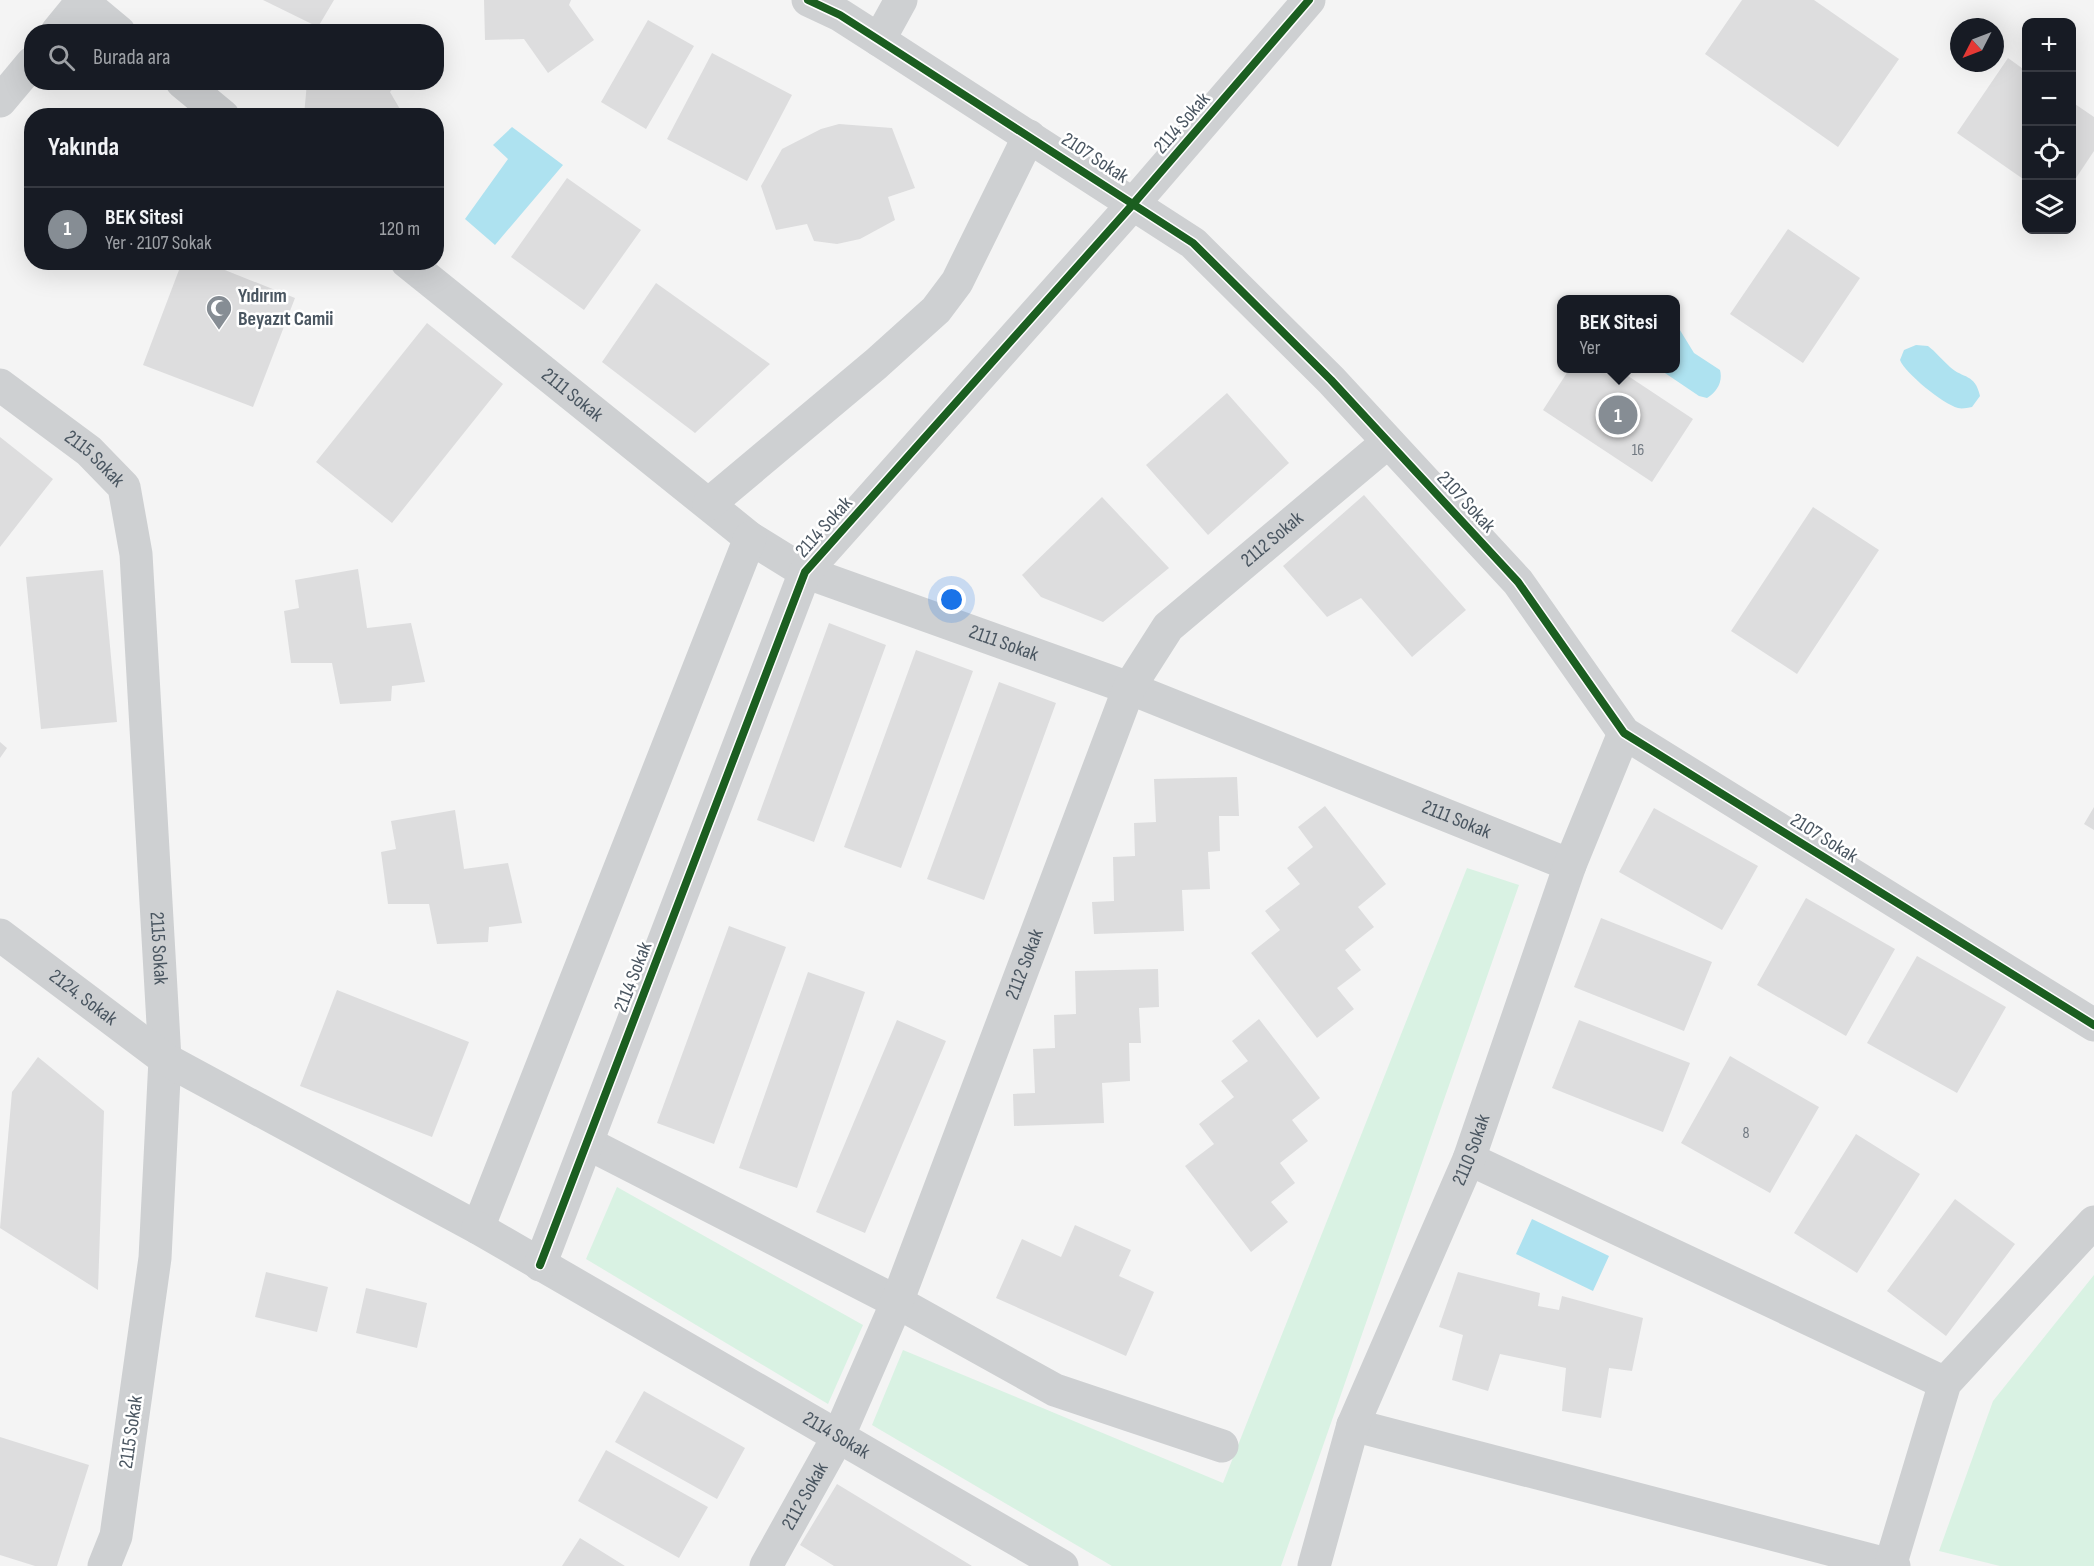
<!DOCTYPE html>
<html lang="tr">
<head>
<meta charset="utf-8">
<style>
	body { margin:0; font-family:"Sofia Sans Condensed",sans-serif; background:#20242c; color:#f1f3f6 }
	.controls { position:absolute; right:18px; top:18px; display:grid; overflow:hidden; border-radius:12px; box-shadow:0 6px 24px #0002 }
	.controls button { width:54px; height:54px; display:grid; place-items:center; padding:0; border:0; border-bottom:2px solid #363941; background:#171b24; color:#f1f3f6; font:30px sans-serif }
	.compass { position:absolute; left:1950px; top:18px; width:54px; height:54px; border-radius:50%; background:#171b24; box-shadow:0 6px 24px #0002; rotate:228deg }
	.you { position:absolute; left:952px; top:600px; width:21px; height:21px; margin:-15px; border:4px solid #fff; border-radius:50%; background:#1a73e8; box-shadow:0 0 0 9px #1a73e833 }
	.badge { display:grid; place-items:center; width:39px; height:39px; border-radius:50%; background:#868d94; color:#fff; font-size:20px; font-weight:700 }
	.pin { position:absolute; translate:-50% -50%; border:3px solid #fff; box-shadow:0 2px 6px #0006 }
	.popup { position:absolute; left:1557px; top:295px; width:123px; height:78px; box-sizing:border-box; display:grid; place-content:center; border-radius:12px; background:#171b24; filter:drop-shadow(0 2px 4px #0005); font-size:20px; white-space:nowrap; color:#9ea1a6 }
	.popup b { font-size:22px; color:#f1f3f6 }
	.popup::after { content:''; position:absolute; left:50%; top:100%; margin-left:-12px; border:12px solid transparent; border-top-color:#171b24 }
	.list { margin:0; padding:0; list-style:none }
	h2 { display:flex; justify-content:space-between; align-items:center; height:78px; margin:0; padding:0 24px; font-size:26px }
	h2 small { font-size:20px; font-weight:400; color:#9ea1a6 }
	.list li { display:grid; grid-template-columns:39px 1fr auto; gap:18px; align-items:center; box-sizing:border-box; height:84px; padding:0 24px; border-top:2px solid #363941 }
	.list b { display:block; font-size:22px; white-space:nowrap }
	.list p { margin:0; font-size:20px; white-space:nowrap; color:#9ea1a6 }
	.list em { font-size:20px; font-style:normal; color:#9ea1a6 }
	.icon { flex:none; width:33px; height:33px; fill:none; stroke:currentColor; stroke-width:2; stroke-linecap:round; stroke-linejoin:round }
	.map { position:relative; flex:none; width:2094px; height:1566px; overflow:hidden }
	.search { position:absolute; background:#171b24; box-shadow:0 6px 24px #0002; left:24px; top:24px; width:420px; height:66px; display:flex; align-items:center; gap:15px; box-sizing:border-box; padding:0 21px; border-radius:24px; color:#9ea1a6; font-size:22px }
	.panel { position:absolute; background:#171b24; box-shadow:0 6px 24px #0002; left:24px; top:108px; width:420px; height:162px; border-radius:24px }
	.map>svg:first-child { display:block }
	.green { fill:#d9f2e3 }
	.water { fill:#aee2f0 }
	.building { fill:#ddddde }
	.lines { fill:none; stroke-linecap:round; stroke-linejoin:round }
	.minor { stroke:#ced0d2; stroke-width:33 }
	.cycleway-casing { stroke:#fff; stroke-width:11 }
	.cycleway { stroke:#1b5e20; stroke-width:8 }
	.labels { text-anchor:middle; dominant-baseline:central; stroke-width:5; stroke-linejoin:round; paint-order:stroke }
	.number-label { font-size:16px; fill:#707881 }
	.street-label { font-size:20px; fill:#4a5661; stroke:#fff }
	.poi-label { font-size:20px; font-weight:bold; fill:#4a5661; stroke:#fff; text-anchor:start }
</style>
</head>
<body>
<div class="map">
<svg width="2094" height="1566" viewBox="0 0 2094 1566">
	<rect width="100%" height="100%" fill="#f4f4f4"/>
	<path class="green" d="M1467,868L1519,885L1281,1566H1112L872,1425L903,1350L1223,1483Z
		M617,1187L863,1325L828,1404L586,1259Z
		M2094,1275V1566H2000L1939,1551L1993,1401Z"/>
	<path class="water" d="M512,127L563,165L495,245L465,219L508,159L493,145Z
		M1675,322L1694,353L1720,370C1723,382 1717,392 1707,398L1699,396L1659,369L1675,368Z
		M1916,345L1928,346C1936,352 1942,360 1950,367C1963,379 1975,373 1980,396L1972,407C1967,408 1962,409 1958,408C1943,404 1905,373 1900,360L1904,350Z
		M1532,1219L1609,1256L1593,1291L1516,1254Z"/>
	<path class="building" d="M263,0H334L318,27Z
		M484,0H571L569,5L594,40L548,73L524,39L485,40Z
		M1742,0H1814L1899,59L1838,147L1705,54Z
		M648,20L694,46L646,129L601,102Z
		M712,53L792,95L747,181L667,139Z
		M2008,58L2026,71V181L1957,133Z
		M307,82H398L390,92L404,116H304Z
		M2072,102L2094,117V151L2072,184Z
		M839,124L892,128L915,188L888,197L895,220L860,239L837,244L814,241L807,224L776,230L761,186L782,149L821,129Z
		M567,178L641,230L584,310L511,257Z
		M1788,229L1860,278L1803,363L1730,314Z
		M182,262H205L295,298L253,407L143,365Z
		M656,283L770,364L695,433L602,362Z
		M427,323L503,384L392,523L316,462Z
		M1570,368H1616L1693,419L1652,482L1543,410Z
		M1227,393L1289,463L1208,535L1146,465Z
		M0,437L53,479L0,547Z
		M1364,495L1466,610L1412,657L1361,598L1327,617L1283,566Z
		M1102,497L1169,568L1103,622L1041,597L1022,575Z
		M1813,507L1879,550L1797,674L1731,631Z
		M358,569L367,628L411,623L425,682L392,686L391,701L340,704L332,663H291L284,611L299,608L295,580Z
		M103,570L117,722L41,729L26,577Z
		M829,623L886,645L814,842L757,820Z
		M916,650L973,671L901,868L844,847Z
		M999,682L1056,703L984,900L927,879Z
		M0,742L7,748L0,758Z
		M1237,777L1239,816H1219L1220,851L1208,852L1210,889L1182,890L1184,931L1094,934L1092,902L1114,901L1113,857L1135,856L1134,823L1156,822L1154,779Z
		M1325,806L1386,884L1358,907L1374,927L1345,950L1361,970L1337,988L1354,1009L1317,1038L1251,953L1280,930L1265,911L1300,884L1287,868L1313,847L1298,827Z
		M2094,807V830L2084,824Z
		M1654,808L1758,866L1722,930L1619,872Z
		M455,810L464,869L508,863L522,923L489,927L488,942L437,944L429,904H388L381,852L396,849L391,821Z
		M1806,898L1895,949L1846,1036L1757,985Z
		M1601,918L1712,962L1684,1031L1574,987Z
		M729,926L786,947L714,1144L657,1123Z
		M1917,956L2006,1007L1957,1093L1867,1043Z
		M1158,969L1159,1007L1139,1008L1141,1043H1129L1130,1081L1102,1083L1104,1123L1014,1126L1013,1094L1035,1093L1033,1049L1055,1048L1054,1015L1076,1014L1075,971Z
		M808,972L865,992L797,1188L739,1168Z
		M337,990L469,1042L432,1137L300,1086Z
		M1259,1019L1320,1098L1292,1120L1308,1141L1280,1163L1295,1183L1271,1202L1288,1222L1251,1252L1185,1166L1214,1144L1199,1124L1234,1097L1221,1081L1248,1061L1232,1041Z
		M897,1020L946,1041L865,1233L816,1212Z
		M1579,1020L1690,1063L1663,1132L1552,1088Z
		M1730,1056L1819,1107L1770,1193L1681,1143Z
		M38,1057L104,1111L98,1290L0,1228L12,1092Z
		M1856,1134L1920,1174L1857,1273L1794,1233Z
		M1955,1199L2015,1244L1946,1336L1887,1291Z
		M1075,1225L1131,1250L1119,1276L1154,1292L1126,1356L996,1298L1022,1239L1061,1257Z
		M266,1272L328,1287L317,1332L255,1317Z
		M1458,1272L1540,1293L1538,1306L1559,1310L1562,1296L1643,1318L1632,1371L1609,1368L1601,1418L1562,1411L1566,1368L1500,1354L1488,1391L1452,1380L1463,1335L1439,1327Z
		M366,1288L427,1303L417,1348L356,1333Z
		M644,1391L745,1448L717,1499L615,1442Z
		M0,1437L89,1465L57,1566H35L0,1555Z
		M606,1450L708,1507L679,1558L578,1501Z
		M837,1484L972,1566H834L800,1545Z
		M580,1538L625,1566H562Z"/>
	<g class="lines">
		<g class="minor">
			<path d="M808,0L840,15L879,40L1193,243L1331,380L1518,582L1624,733L2094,1025"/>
			<path d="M82,1L119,32"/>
			<path d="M57,32L83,0"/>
			<path d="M879,40L901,0"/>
			<path d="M182,82L223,116"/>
			<path d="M0,101L32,63"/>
			<path id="s1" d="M407,262L750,538L805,572L1129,688L1570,865"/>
			<path id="s2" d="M0,385L89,451L124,487L136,554L165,1059L155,1258L116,1536L104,1566"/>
			<path d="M709,504L876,364L936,310L957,282L1029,136"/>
			<path id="s3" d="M0,935L165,1059L478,1228L750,538"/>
			<path d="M587,1143L897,1302L1055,1390L1222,1446"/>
			<path d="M1469,1159L1945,1383"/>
			<path id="s4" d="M478,1228L1062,1566"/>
			<path d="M540,1265L805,572L1134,203L1309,0"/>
			<path d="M1353,1425L1894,1566"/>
			<path id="s5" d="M766,1566L839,1435L897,1302L1129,688L1168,627L1388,442"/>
			<path id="s6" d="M1314,1566L1353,1425L1469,1159L1570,865L1624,733"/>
			<path d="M1890,1566L1945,1383L2094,1222"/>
		</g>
		<g class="cycleway-casing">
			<path id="cycleway" d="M808,0L840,15L879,40L1193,243L1331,380L1518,582L1624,733L2094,1025
				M540,1265L805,572L1134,203L1309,0"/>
		</g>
		<use href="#cycleway" class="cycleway"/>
	</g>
	<defs>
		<g id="mosque-pin" transform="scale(1.35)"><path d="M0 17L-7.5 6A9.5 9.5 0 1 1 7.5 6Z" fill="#868d94" stroke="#fff"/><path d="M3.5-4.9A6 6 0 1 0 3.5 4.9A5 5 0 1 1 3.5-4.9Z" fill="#fff"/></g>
	</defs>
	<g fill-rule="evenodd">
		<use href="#mosque-pin" x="219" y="308"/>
	</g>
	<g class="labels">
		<g class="number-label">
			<text x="1638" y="450">16</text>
			<text x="1746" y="1133">8</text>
		</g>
		<g class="street-label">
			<text transform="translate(1182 123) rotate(-49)">2114 Sokak</text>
			<text transform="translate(1095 158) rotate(33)">2107 Sokak</text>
			<text stroke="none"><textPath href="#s1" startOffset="212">2111 Sokak</textPath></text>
			<text stroke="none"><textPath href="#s2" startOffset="120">2115 Sokak</textPath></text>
			<text transform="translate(1466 502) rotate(47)">2107 Sokak</text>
			<text transform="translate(824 527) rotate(-48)">2114 Sokak</text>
			<text stroke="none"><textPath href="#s5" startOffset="1160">2112 Sokak</textPath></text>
			<text stroke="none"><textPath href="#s1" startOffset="716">2111 Sokak</textPath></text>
			<text stroke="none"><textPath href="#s1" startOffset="1202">2111 Sokak</textPath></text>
			<text transform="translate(1824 838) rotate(32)">2107 Sokak</text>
			<text stroke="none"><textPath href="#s2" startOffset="624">2115 Sokak</textPath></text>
			<text stroke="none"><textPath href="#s5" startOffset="656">2112 Sokak</textPath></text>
			<text transform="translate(633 977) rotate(-69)">2114 Sokak</text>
			<text stroke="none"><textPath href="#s3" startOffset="104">2124. Sokak</textPath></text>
			<text stroke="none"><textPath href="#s6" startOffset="446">2110 Sokak</textPath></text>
			<text transform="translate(131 1432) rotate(-82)">2115 Sokak</text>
			<text stroke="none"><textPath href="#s4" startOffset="414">2114 Sokak</textPath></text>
			<text stroke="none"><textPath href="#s5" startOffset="80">2112 Sokak</textPath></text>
		</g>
		<g class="poi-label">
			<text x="238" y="296">Yıdırım<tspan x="238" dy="23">Beyazıt Camii</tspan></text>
		</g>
	</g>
</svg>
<div class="controls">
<button>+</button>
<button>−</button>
<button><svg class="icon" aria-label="locate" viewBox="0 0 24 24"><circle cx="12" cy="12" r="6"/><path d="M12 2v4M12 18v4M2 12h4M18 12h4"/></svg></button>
<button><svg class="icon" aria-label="layers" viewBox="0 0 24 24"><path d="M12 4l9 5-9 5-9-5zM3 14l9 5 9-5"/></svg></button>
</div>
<svg class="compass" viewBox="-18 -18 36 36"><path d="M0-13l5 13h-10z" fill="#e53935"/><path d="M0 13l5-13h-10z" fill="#9ea1a6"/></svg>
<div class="you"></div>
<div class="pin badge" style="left:1618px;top:415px">1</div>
<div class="popup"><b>BEK Sitesi</b>Yer</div>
<div class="search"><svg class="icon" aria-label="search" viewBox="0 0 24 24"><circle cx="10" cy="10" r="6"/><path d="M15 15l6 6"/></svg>Burada ara</div>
<section class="panel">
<h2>Yakında<small></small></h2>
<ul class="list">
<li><span class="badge">1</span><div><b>BEK Sitesi</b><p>Yer · 2107 Sokak</p></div><em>120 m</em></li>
</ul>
</section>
</div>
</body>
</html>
